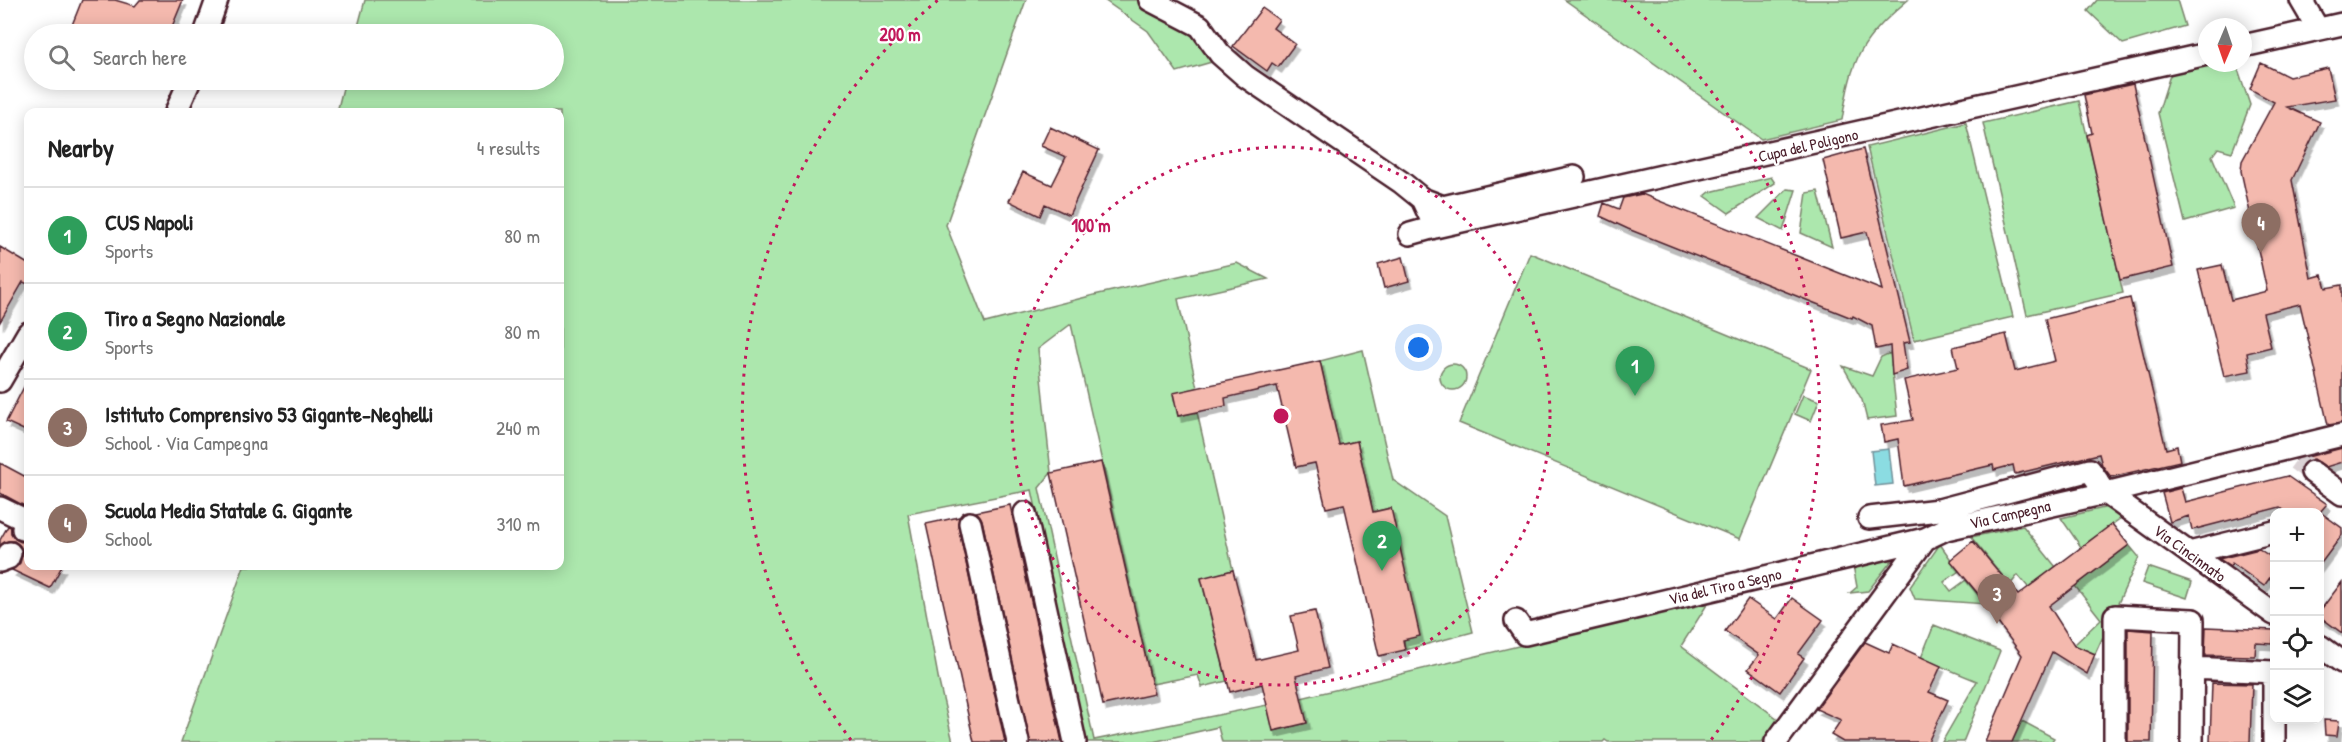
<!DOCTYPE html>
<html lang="en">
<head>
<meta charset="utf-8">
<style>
	body { margin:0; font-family:"Patrick Hand",sans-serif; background:#f2f2f2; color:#222 }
	.controls { position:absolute; right:18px; bottom:18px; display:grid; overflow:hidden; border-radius:12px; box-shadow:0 3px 15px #0003 }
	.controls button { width:54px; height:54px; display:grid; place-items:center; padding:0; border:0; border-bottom:2px solid #e0e0e0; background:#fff; color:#222; font:30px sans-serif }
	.compass { position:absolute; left:2198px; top:18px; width:54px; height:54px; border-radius:50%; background:#fff; box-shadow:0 3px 15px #0003; rotate:182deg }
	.you { position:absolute; left:1419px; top:348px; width:21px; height:21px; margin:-15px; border:4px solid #fff; border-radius:50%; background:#1a73e8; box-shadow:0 0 0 9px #1a73e833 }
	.badge { display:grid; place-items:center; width:39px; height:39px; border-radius:50%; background:#c8321e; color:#fff; font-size:20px; font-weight:700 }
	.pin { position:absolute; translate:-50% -50px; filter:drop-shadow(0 2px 3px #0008) }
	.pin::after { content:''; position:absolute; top:32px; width:21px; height:18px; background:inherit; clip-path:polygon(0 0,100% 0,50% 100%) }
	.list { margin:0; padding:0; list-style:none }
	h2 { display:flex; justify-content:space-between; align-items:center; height:78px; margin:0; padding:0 24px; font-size:26px }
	h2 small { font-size:20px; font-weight:400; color:#767676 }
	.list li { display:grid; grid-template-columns:39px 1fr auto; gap:18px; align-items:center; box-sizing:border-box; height:96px; padding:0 24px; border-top:2px solid #e0e0e0 }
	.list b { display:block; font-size:22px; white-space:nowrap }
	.list p { margin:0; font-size:20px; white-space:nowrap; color:#767676 }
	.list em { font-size:20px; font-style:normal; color:#767676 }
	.icon { flex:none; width:33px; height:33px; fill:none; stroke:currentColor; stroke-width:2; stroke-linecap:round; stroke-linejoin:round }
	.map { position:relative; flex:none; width:2342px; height:742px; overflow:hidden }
	.search { position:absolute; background:#fff; box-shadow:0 3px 15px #0003; left:24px; top:24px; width:540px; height:66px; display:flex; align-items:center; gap:15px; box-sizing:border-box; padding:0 21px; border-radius:33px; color:#767676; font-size:22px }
	.panel { position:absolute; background:#fff; box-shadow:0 3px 15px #0003; left:24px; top:108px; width:540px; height:462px; border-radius:12px }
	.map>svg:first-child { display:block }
	.green { fill:#ace7ad; stroke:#7b836c; stroke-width:1.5 }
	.water { fill:#8bdce2; stroke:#719099; stroke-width:1.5 }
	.building { fill:#f4b9ae; stroke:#4a1f2b; stroke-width:1.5; filter:url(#shadow) }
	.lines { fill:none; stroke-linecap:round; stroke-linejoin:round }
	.minor-tunnel { stroke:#dbd2d5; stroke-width:21; stroke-dasharray:21 10; stroke-linecap:butt }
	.minor-casing { stroke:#4a1f2b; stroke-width:26 }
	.minor { stroke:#fff; stroke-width:21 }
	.ring { fill:none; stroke:#c2185b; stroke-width:3; stroke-dasharray:3 6 }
	.labels { text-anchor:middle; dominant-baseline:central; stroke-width:4.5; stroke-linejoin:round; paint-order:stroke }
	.street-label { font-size:16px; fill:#4a1f2b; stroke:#fff }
	.centre { fill:#c2185b; stroke:#fff; stroke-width:3 }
	.ring-label { font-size:18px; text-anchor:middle; font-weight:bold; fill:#c2185b; stroke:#fff; stroke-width:4.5; stroke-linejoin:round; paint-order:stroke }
</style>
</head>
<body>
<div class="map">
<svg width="2342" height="742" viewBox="0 0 2342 742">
	<defs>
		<filter id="shadow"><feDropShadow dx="3.5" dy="6" stdDeviation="0" flood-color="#0004"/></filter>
	</defs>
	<rect width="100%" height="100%" fill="#fff"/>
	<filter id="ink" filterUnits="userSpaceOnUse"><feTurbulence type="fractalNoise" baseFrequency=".0167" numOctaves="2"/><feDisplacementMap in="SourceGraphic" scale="12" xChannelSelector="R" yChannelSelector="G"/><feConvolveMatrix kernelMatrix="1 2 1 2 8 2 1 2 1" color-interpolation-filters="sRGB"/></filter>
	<g filter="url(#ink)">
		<path class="green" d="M365,0H1026L946,225L985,323L1094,295L1237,263L1268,279L1178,299L1197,388L1173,394L1178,416L1197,412L1233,570L1201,579L1227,681L1202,687L1198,675L1152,684L1071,324L1038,349L1051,473L1039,488L1094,740L1267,705L1274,731L1307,723L1301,698L1710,600L1681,646L1778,719L1762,742H1608L1605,740L1603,742H1222L1218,727L1153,742H1086L1032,490L908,514L939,682L953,742H181L244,566H560V112H337L345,80H554V34H356Z
			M1104,0H1140L1182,25L1215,61L1177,72L1148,31Z
			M1565,0H1908C1860,41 1852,57 1842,120L1761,139Z
			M2097,0H2177L2185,26L2123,44L2088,11Z
			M2209,63H2236L2250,105L2232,152L2218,148L2212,156L2234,208L2185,222L2158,113L2171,72Z
			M2079,101L2123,293L2027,315L1983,123Z
			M1966,123L2013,317L1914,340L1867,147Z
			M1771,177L1775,183L1729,213L1705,196L1710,192Z
			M1787,189L1796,190L1783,231L1758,218Z
			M1818,191L1832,247L1801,233L1807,193Z
			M1530,253L1811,369L1740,539L1459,423Z
			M1363,350L1393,480L1445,516L1473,632L1405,650L1391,508L1373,512L1357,441L1339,445L1320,361Z
			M1890,353L1897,416L1867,420L1862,400L1843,366L1872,376L1881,357Z
			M1440 377a13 13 0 1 1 26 0a13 13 0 1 1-26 0Z
			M1803,395L1819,401L1811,421L1795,414Z
			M2108,507L2121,518L2081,547L2061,518Z
			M2023,526L2056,567L2028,587L2018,575L2010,585L1971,537Z
			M1940,544L1959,571L1944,582L1951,591L1966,580L1986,604L1915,599L1910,587Z
			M2129,545L2139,557L2095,654L2074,645L2101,619L2075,586Z
			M1897,554L1868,591L1850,593L1857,587L1853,565Z
			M2148,567L2192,582L2187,598L2142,583Z
			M1934,625L2000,651L1963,742H1942L1977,681L1921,658Z
			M2022,721L2054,738L2051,742H2012Z"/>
		<path class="water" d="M1889,449L1893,484L1875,486L1871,451Z"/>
		<path class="building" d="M82,0H115L135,6L140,0H183L169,34H98L72,25Z
			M1262,8L1279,20L1273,28L1295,44L1278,67L1272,63L1267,71L1233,46Z
			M2261,63L2289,77L2328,68L2335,99L2287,107L2320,122L2292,180L2311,278L2322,275L2326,288L2342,285V423L2328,425L2300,304L2263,313L2271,347L2247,353L2250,371L2224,376L2198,270L2222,265L2231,300L2267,291L2241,171L2242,161L2274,102L2250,89Z
			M2133,84L2173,267L2120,280L2087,135L2092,133L2084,95Z
			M1050,127L1099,150L1069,215L1045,204L1040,216L1009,201L1023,172L1052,185L1066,157L1041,146Z
			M1863,149L1910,342L1903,343L1907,370L1892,375L1890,346L1876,349L1872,326L1853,316L1852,318L1628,229L1600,216L1604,203L1619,209L1623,198L1642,194L1882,290L1867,232L1841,238L1823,160Z
			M0,247L28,264V284L23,282L0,322Z
			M1403,257L1409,281L1384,288L1378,264Z
			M2130,298L2166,449L2177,446L2180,461L2111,477L2102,465L2099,454L2015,474L2013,465L1994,470L1993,465L1904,486L1898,439L1884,442L1881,425L1913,420L1904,380L1958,368L1953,347L2006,334L2015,371L2055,361L2045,319Z
			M1320,361L1339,445L1357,441L1373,512L1391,508L1420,636L1403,640L1405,650L1379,656L1344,504L1326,508L1315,463L1296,467L1277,386L1225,398L1226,406L1178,416L1173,393Z
			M28,379V432L6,422Z
			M2342,448V462L2326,467L2314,459L2307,460L2302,464L2296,460Z
			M1101,462L1154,694L1103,705L1051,473Z
			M0,463L28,478V508L0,493Z
			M2287,476L2327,504L2320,512L2342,528V535L2319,566V513H2287L2280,507L2192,530L2189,516L2170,522L2162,493L2181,488L2185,502Z
			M1010,505L1013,519L1062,742H1030L982,520L976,512Z
			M959,517L958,526L1005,742H974L926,524Z
			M2112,524L2129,545L2049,606L2074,645L2095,654L2087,674L2052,652L2012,742H1985L2022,655L1992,615L1994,613L1950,560L1973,541L2018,595Z
			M8,526L11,527V533L15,539L21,542L28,540V566H62L50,588L12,570L20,563L23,552L20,546L14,541H8L0,546V540Z
			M2259,549L2274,559V572L2264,586L2232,563L2230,566L2219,559Z
			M1233,570L1256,660L1299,650L1291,616L1315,611L1328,668L1296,676L1307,723L1273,731L1262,684L1230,692L1201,578Z
			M2342,582V633L2319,616V612Z
			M1792,598L1823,620L1798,654L1804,658L1780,692L1748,669L1759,655L1725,631L1748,599L1777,619Z
			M2206,627L2274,630L2273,644L2256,643L2255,656L2205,655Z
			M2128,629L2153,631L2151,742H2128Z
			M1865,642L1889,653L1893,644L1941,666L1929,692L1948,700L1928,742H1843L1831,735L1841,720L1816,709Z
			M2212,683L2252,684L2250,742H2210Z
			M2324,720L2339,721L2337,736L2325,735Z"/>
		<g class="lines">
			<path class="minor-tunnel" d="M2296,460L2312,472"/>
			<g class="minor-casing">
				<path id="minor" d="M1150,0L1200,26L1220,54L1245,76L1401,182L1422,199L1435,227
					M2301,0L2318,29
					M205,34L217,0
					M2243,46L2342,24
					M176,112L190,80
					M1422,199L1443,207L1574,177
					M1410,234L1435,227L2207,54
					M0,381L28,333
					M2312,472L2342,494
					M0,508L25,520L23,529
					M1025,513L1075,742
					M1869,518L1939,510L2090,470L2106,493L2274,614
					M970,523L1018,742
					M2189,553L2274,532
					M0,561L8,558L10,553
					M1516,621L1525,634L1925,539
					M2320,646L2342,662
					M2192,668L2274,672V742
					M1776,742L1925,539L1946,529L2106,493L2342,435
					M2115,742V616L2193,620L2192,742"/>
			</g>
			<use href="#minor" class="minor"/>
		</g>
	</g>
	<g class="ring">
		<circle cx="1281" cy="416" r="269"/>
		<path d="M851 740A539 539 0 0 1 938 0M1624 0A539 539 0 0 1 1711 740"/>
	</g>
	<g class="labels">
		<g class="street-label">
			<text transform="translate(1808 145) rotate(-13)">Cupa del Poligono</text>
			<text transform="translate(2010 514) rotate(-13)">Via Campegna</text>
			<text transform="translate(2190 553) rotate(36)">Via Cincinnato</text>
			<text transform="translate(1725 586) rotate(-13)">Via del Tiro a Segno</text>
		</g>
	</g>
	<circle cx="1281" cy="416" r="9" class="centre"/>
	<g class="ring-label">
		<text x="900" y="41">200 m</text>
		<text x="1091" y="232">100 m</text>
	</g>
</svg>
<div class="controls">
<button>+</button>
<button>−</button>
<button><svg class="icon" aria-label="locate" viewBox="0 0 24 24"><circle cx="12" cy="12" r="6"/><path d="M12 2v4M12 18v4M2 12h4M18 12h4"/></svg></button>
<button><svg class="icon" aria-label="layers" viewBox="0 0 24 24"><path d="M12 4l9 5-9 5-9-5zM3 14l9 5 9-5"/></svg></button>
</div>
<svg class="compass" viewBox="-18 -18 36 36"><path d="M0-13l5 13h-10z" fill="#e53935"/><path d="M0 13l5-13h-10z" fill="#767676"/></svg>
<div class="you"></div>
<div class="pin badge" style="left:1635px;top:396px;background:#2e9e5b">1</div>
<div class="pin badge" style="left:1382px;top:571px;background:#2e9e5b">2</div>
<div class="pin badge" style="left:1997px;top:624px;background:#8d6e63">3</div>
<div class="pin badge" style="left:2261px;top:253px;background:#8d6e63">4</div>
<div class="search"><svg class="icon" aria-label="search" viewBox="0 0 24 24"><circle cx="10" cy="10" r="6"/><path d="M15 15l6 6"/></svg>Search here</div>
<section class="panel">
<h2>Nearby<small>4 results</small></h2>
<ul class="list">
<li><span class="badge" style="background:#2e9e5b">1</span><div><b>CUS Napoli</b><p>Sports</p></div><em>80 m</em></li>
<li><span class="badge" style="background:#2e9e5b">2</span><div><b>Tiro a Segno Nazionale</b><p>Sports</p></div><em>80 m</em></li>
<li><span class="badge" style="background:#8d6e63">3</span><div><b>Istituto Comprensivo 53 Gigante-Neghelli</b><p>School · Via Campegna</p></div><em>240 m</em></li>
<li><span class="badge" style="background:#8d6e63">4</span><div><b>Scuola Media Statale G. Gigante</b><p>School</p></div><em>310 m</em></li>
</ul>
</section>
</div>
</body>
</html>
